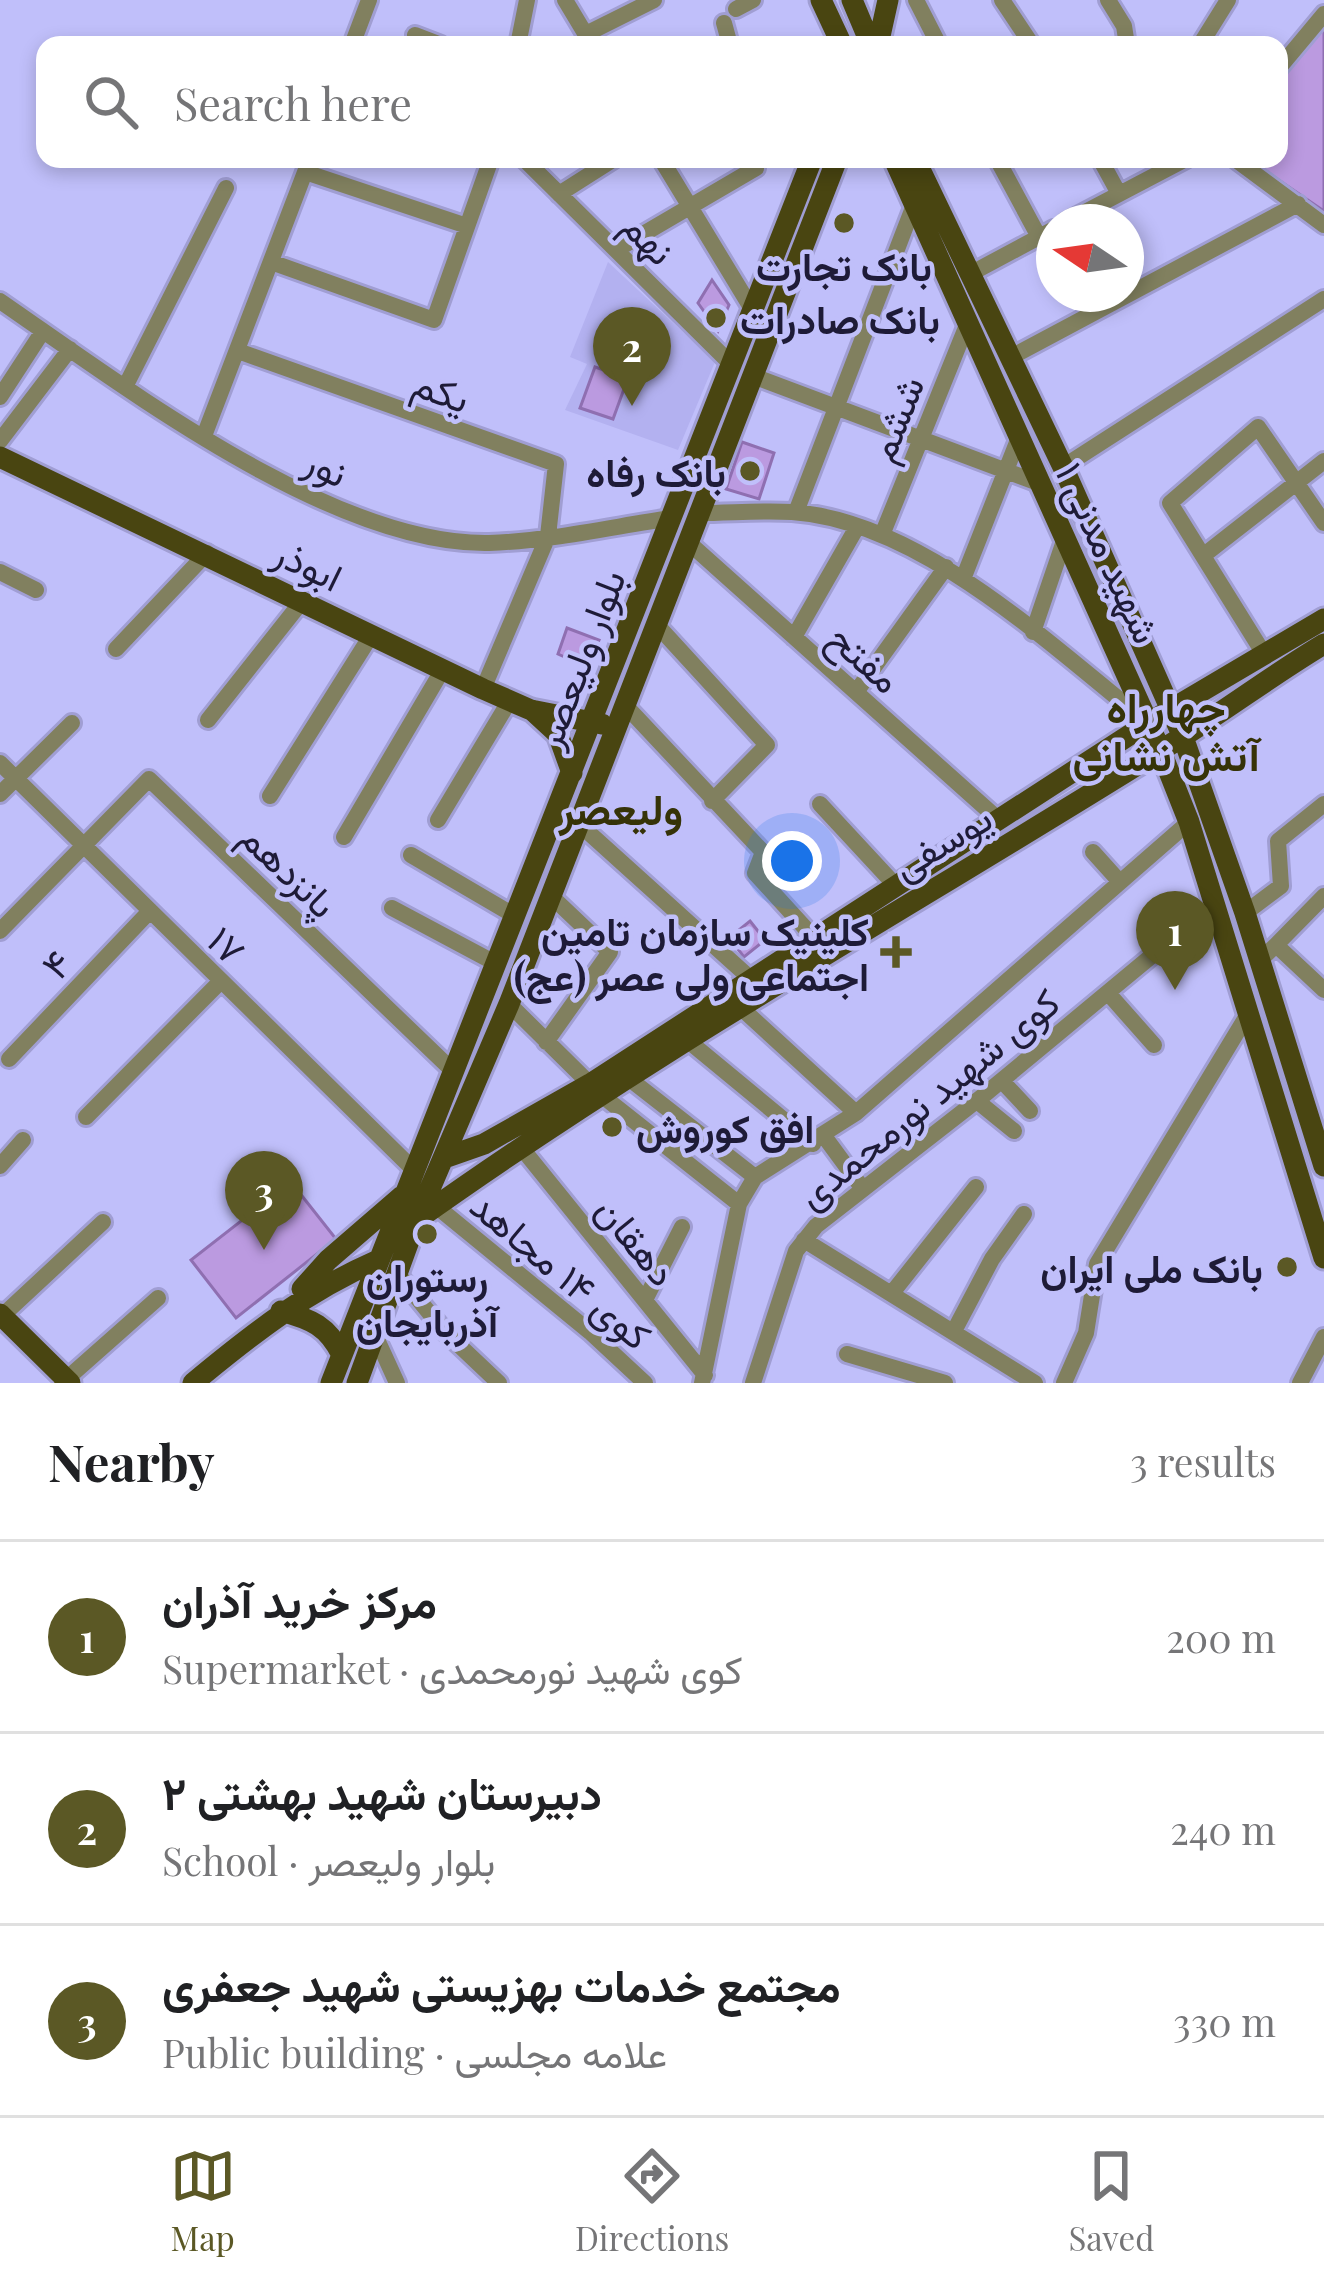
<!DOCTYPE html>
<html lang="en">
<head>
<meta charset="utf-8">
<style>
	body { margin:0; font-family:"Playfair Display",Vazirmatn,serif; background:#f6f6f6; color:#202124 }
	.compass { position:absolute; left:1036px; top:204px; width:108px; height:108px; border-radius:50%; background:#fff; box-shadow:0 6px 18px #0003; rotate:283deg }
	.you { position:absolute; left:792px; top:861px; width:42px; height:42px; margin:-30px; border:9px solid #fff; border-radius:50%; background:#1a73e8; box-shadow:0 0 0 18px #1a73e833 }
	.badge { display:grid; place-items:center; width:78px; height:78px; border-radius:50%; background:#5b5825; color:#fff; font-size:39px; font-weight:700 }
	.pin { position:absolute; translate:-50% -99px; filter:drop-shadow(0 3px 6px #0008) }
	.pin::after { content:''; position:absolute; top:63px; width:42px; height:36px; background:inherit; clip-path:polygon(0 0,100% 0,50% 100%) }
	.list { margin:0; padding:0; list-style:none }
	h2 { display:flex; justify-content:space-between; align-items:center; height:156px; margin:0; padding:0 48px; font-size:51px }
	h2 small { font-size:39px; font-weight:400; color:#757577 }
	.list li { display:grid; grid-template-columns:78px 1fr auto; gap:36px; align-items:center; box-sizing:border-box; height:192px; padding:0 48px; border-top:3px solid #e0e0e0 }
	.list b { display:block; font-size:45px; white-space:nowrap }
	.list p { margin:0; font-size:39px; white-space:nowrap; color:#757577 }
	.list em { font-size:39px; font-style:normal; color:#757577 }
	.icon { flex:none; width:66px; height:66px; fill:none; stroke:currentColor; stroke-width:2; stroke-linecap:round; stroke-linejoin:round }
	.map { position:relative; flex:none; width:1324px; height:1383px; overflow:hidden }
	.search { position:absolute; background:#fff; box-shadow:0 6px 18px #0003; left:36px; right:36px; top:36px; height:132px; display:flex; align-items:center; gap:30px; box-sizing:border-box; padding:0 42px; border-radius:24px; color:#757577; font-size:45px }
	.sheet { height:732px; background:#fff }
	nav { display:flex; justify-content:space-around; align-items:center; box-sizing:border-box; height:168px; border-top:3px solid #e0e0e0; background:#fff; font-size:33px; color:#757577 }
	nav a { display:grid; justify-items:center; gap:6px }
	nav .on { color:#5b5825 }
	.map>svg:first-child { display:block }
	.built { fill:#b3b1f0 }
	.building { fill:#bb9ae0; stroke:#8f6fb1; stroke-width:3 }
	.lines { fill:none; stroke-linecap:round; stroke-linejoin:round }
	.minor-casing { stroke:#a09ed3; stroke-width:22 }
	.major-casing { stroke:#a09ed3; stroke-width:27 }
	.minor { stroke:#81805f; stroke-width:16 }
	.major { stroke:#494511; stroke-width:21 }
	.poi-dot { fill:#5b5825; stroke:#c0bffa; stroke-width:4.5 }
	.labels { text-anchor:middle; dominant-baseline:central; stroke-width:9; stroke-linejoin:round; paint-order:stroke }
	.street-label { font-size:39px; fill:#1e1b37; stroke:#c0bffa }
	.poi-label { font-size:39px; font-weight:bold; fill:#1e1b37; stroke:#c0bffa; text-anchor:end }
	.neighbourhood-label { font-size:42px; font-weight:bold; fill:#363308; stroke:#c0bffa }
</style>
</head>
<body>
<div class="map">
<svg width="1324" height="1383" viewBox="0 0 1324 1383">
	<rect width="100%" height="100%" fill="#c0bffa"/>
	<path class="built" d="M608,262L715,362L678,450L565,410L587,364L570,357Z"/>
	<path class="building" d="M1324,21V211L1248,159H1279V78Z
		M712,280L729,305L718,331L698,303Z
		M595,367L628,378L613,419L580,408Z
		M742,442L774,453L759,499L726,489Z
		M567,628L599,640L587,667L558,654Z
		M750,921L765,940L744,957L729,938Z
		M291,1182L336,1239L236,1318L191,1260Z"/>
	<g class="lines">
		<g class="minor-casing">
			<path id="minor" d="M565,0L592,45
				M916,0L939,45
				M1002,0L1032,45
				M1108,0L1124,26L1127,45
				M736,9L753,0
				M724,23L730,45
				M586,34L654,0
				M415,35L441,45
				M352,45L369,0
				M518,45L527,0
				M1200,45L1228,0
				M1279,68L1324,14
				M524,159L730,363
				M661,159L752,309
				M997,159L1039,237
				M1100,159L1118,192
				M1235,159L1324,225
				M305,172L467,226
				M559,194L614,159
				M1066,222L1186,159
				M616,250L756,168L754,159
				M271,262L434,320L491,159
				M970,274L1054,229
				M0,301C125,387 334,546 489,543C549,541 611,527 671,518
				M238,351L556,464L548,536L483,689
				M1011,357L1298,204
				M753,376L1041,484
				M126,385L226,188
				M0,397L43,331
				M204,436L310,159
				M0,441L70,349
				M1063,467L1324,299
				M796,512L914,205
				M699,513C730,513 762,510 792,512C921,521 1050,645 1147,722
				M882,535L967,325
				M688,542L999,820
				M1204,555L1324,461
				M0,572L36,590
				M963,579L1018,440
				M656,624L767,745L712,801
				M1033,632L1065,538
				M794,637L857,527
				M116,649L207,553
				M1264,654L1170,503L1258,427L1324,523
				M856,692L946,567
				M624,704L763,852L755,873L816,940
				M208,720L303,600
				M0,763L414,1170
				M0,794L72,723
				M270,796L372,634
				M820,804L896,886
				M438,820L510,700
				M578,823L751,979
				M344,837L443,669
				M1093,852L1120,882
				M411,855L515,916
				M392,908L497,964
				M1245,913L1281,886L1278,841L1324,804
				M0,931L149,779L454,1072
				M1276,945L1324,896
				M1259,961L1276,945L1324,990
				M1108,993L1154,1045
				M509,1004L590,1084
				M739,1006L856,1113
				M686,1039L813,1144
				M546,1042L610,952L551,896
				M9,1059L149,912
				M627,1077L755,1177
				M1002,1081L1030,1111
				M600,1094L739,1204
				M977,1101L1014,1131
				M86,1117L220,982
				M824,1136L863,1189
				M520,1146L705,1375
				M0,1166L23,1140
				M436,1206L590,1332L645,1383
				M804,1240L1035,1383
				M397,1273L444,1331L499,1383
				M892,1293L976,1187
				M645,1300L682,1227
				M0,1318L103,1222
				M954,1331L992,1259L1024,1214
				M375,1335L397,1383
				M847,1354L945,1383
				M62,1383L158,1298
				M702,1383L739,1204L755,1177L856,1113L1189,822
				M753,1383L796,1251L816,1226L984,1095L1160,949L1218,923
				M1064,1383L1086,1333L1097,1264L1248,1014
				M1300,1383L1324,1337"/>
		</g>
		<g class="major-casing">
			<path id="major" d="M821,0L842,45
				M852,0L871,45
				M878,45L888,0
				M894,159L1160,749L1189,822L1324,1258
				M915,159L1063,467L1183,737L1245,913L1324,1166
				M0,457L483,689L531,710L602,724
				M532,710L558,734L572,773
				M444,1158L484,1144L590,1084L1148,723L1324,619
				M418,1219C665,1043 930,896 1187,734C1233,705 1277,672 1324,644
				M302,1289L328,1260L402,1196
				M281,1311C311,1319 328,1326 342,1355
				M0,1314L70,1383
				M193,1383C252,1334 307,1291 378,1260
				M331,1383L812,159
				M357,1383L417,1219L509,1004L837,159"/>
		</g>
		<use href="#minor" class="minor"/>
		<use href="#major" class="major"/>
	</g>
	<g class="poi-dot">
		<circle cx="844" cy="223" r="12"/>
		<circle cx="716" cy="318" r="12"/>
		<circle cx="750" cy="471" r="12"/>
		<path d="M890 934h12v12h12v12h-12v12h-12v-12h-12v-12h12z"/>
		<circle cx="612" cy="1127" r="12"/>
		<circle cx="427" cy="1234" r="12"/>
		<circle cx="1287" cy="1267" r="12"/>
	</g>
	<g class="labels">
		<g class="street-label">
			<text transform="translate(650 237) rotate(45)">نهم</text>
			<text transform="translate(442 389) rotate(20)">یکم</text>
			<text transform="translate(894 418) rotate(-68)">ششم</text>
			<text transform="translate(327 465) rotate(25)">نور</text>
			<text transform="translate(1110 552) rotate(65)">شهید مدنی ۱</text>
			<text transform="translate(309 563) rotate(26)">ابوذر</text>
			<text transform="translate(866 657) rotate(42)">مفتح</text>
			<text transform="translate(578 658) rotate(-69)">بلوار ولیعصر</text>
			<text transform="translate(941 840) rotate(-31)">یوسفی</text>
			<text transform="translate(290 869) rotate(44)">پانزدهم</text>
			<text transform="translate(228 944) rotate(44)">۱۷</text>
			<text transform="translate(55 963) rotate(-46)">۴</text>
			<text transform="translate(927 1097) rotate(-39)">کوی شهید نورمحمدی</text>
			<text transform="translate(638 1240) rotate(51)">دهقان</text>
			<text transform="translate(562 1269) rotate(40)">کوی ۱۴ مجاهد</text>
		</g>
		<g class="poi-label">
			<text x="844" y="265" text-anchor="middle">بانک تجارت</text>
			<text x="740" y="318" text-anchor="start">بانک صادرات</text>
			<text x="726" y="471">بانک رفاه</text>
			<text x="869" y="930">کلینیک سازمان تامین<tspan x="869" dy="45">اجتماعی ولی عصر (عج)</tspan></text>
			<text x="636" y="1127" text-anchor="start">افق کوروش</text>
			<text x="1263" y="1267">بانک ملی ایران</text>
			<text x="427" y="1276" text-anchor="middle">رستوران<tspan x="427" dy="45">آذربایجان</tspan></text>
		</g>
		<g class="neighbourhood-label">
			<text x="1166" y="706">چهارراه<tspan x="1166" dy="48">آتش نشانی</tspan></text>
			<text x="621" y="808">ولیعصر</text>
		</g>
	</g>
</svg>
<svg class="compass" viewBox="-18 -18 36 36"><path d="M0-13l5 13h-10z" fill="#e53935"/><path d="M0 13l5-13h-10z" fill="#757577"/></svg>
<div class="you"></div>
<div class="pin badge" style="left:1175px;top:990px">1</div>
<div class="pin badge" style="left:632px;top:406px">2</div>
<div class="pin badge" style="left:264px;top:1250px">3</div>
<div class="search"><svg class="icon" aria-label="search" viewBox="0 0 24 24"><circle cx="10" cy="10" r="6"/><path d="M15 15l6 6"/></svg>Search here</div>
</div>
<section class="sheet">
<h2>Nearby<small>3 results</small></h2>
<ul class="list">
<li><span class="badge">1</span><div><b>مرکز خرید آذران</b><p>Supermarket · کوی شهید نورمحمدی</p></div><em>200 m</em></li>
<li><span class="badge">2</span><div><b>دبیرستان شهید بهشتی ۲</b><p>School · بلوار ولیعصر</p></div><em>240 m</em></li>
<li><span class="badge">3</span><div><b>مجتمع خدمات بهزیستی شهید جعفری</b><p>Public building · علامه مجلسی</p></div><em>330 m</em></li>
</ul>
</section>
<nav>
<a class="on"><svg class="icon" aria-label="map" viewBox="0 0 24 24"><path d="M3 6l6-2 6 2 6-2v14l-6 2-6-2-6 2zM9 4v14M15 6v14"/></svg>Map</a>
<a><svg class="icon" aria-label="directions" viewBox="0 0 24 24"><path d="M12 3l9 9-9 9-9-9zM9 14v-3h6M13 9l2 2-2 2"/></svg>Directions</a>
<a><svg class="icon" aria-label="saved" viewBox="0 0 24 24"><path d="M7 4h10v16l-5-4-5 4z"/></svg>Saved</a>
</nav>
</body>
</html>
